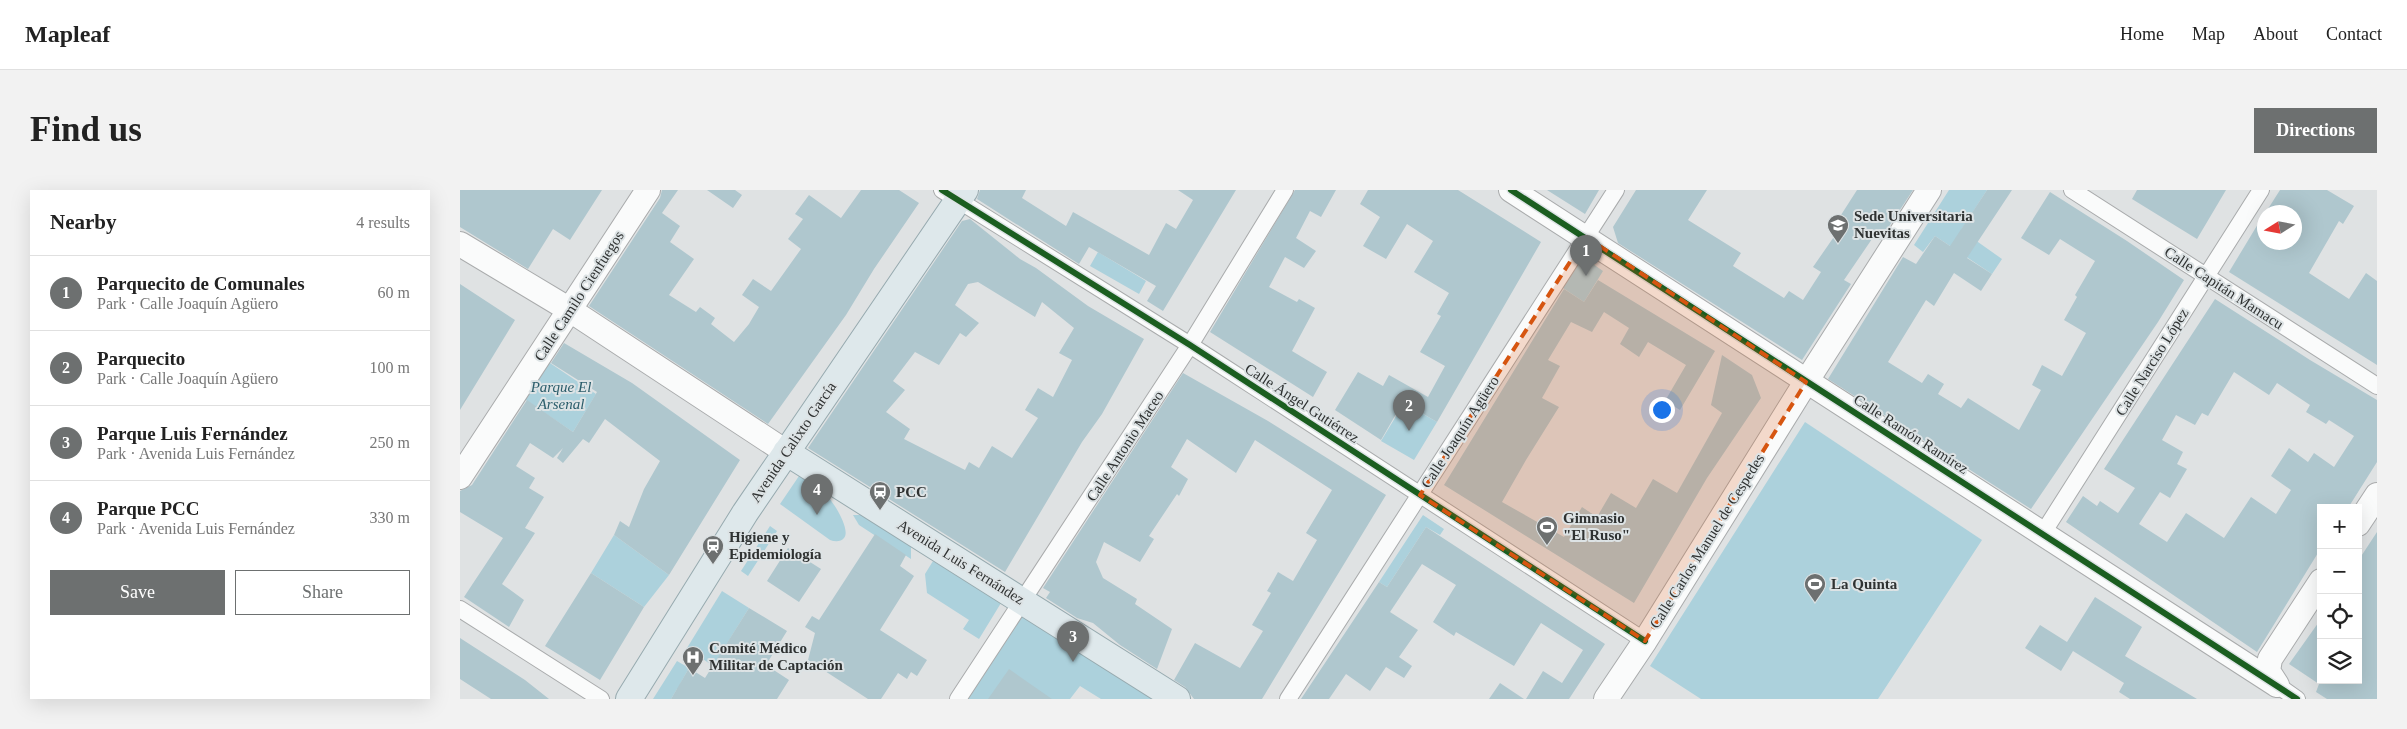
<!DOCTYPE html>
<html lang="en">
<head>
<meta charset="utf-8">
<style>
	body { margin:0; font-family:Georgia,serif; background:#f2f2f2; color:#222 }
	.controls { position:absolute; right:15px; bottom:15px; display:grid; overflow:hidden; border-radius:0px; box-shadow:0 5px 20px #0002 }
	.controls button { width:45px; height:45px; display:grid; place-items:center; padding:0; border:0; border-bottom:1px solid #e0e0e0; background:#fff; color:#222; font:25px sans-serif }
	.compass { position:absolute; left:1797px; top:15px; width:45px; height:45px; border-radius:50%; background:#fff; box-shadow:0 5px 20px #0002; rotate:259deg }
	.you { position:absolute; left:1201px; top:219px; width:18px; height:18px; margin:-12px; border:4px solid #fff; border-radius:50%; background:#1a73e8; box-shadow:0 0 0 8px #1a73e833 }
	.badge { display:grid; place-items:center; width:32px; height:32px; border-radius:50%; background:#6d7070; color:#fff; font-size:16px; font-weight:700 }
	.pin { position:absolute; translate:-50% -41px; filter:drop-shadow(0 1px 2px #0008) }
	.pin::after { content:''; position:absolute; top:26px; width:18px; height:15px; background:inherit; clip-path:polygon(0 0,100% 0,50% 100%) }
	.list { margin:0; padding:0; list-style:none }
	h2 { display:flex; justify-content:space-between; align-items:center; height:65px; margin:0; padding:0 20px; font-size:21px }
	h2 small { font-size:16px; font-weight:400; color:#767676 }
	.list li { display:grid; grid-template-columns:32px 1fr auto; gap:15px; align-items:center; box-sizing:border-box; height:75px; padding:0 20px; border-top:1px solid #e0e0e0 }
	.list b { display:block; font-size:19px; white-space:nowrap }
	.list p { margin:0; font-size:16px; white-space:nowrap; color:#767676 }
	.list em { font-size:16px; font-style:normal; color:#767676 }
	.actions { display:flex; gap:10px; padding:15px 20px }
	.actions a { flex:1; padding:11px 0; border:1px solid #6d7070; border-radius:0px; text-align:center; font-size:18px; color:#6d7070 }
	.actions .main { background:#6d7070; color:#fff }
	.icon { flex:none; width:28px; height:28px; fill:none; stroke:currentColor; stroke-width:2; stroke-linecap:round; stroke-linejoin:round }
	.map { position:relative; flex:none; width:1917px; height:509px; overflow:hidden; border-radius:0px }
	header { display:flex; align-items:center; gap:30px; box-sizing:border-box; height:70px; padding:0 25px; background:#fff; border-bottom:1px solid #e0e0e0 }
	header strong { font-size:24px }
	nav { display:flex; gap:28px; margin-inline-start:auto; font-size:18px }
	.intro { display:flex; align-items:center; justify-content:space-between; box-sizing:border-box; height:120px; padding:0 30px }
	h1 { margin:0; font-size:35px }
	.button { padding:12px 22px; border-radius:0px; background:#6d7070; color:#fff; font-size:18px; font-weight:700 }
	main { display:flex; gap:30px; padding:0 30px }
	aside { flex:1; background:#fff; border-radius:0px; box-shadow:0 5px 20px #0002 }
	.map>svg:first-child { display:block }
	.green { fill:#acd1dc }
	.building { fill:#afc7ce; fill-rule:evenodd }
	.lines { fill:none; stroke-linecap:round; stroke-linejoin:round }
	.street-casing { stroke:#a9abac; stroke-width:18 }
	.secondary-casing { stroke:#a9abac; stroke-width:26 }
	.primary-casing { stroke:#97aaaf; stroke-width:28 }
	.street { stroke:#fafbfb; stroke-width:16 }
	.secondary { stroke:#fafbfb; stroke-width:24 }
	.primary { stroke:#dee8eb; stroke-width:26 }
	.cycleway-casing { stroke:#dde3e5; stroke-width:9 }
	.cycleway { stroke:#1b5e20; stroke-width:6 }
	.marked { fill:#d65510; fill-opacity:0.2; stroke:#d65510; stroke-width:4; stroke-dasharray:10 6; stroke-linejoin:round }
	.labels { text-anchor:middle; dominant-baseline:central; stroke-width:4; stroke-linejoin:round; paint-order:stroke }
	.poi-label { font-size:15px; font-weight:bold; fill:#2f3232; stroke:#dde3e5; text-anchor:start }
	.street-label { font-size:15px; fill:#2f3232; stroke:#dde3e5 }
	.park-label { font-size:15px; font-style:italic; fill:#2b5d6b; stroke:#dde3e5 }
</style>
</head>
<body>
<header>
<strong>Mapleaf</strong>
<nav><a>Home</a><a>Map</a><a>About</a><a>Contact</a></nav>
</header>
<div class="intro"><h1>Find us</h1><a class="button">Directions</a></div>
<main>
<aside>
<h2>Nearby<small>4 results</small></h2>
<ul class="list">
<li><span class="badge">1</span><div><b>Parquecito de Comunales</b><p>Park · Calle Joaquín Agüero</p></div><em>60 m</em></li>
<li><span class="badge">2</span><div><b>Parquecito</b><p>Park · Calle Joaquín Agüero</p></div><em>100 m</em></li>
<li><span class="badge">3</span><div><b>Parque Luis Fernández</b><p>Park · Avenida Luis Fernández</p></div><em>250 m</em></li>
<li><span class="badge">4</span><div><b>Parque PCC</b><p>Park · Avenida Luis Fernández</p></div><em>330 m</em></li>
</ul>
<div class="actions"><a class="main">Save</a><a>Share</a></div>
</aside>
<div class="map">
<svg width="1917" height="509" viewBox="0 0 1917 509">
	<rect width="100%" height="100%" fill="#dfe2e3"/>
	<path class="green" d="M1489,0H1527L1501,40L1542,69L1532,84L1475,46L1463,62L1454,55Z
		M638,62L686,91L679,104L630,76Z
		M1123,67L1143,81L1124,112L1103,98Z
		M81,167L136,204L113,242L57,204Z
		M944,213L977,232L954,270L921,251Z
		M1345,232L1522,350L1418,509H1241L1190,476Z
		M339,286C348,293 359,299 368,307C374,313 391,340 384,348C381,352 375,352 370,350L320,314Z
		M393,325H405L451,356V369L399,335Z
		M963,325L984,339L980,345L966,337L927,397L919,392Z
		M310,336L317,341L288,386L281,381Z
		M154,345L209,385L184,417L131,383Z
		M473,371L541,413L519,449L503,439L509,430L467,403L465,384Z
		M262,401L289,418L253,476L227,458Z
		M563,420L702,509H641L620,496L610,509H505Z
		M217,471L229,478L220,494L244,509H233L217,499L211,509H193Z"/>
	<path class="building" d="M0,0H142L110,50L93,39L68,79L0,37Z
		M202,0H218L202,23L220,36L210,52L234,69L209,105L236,122L240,117L255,128L251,134L274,152L289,134L299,117L282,105L293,89L311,101L341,59L328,49L343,29L335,24L349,5L381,28L401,0H439L459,13L414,79L386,125L308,234L129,116L200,8Z
		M247,0H275L282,5L273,18Z
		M520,0H566L562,8L606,36L613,22L689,65L706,33L716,39L733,10L718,0H776L703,121L687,111L696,96L629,57L619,74L517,9Z
		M835,0H876L861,27L850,21L836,48L856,61L844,78L825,67L809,97L837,112L839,109L855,118L832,161L867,182L853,207L750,142Z
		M908,0H998L1081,52L977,232L943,212L921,250L875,220L898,182L923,196L929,185L968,207L985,176L960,162L981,126L977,124L989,103L954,82L973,51L947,34L926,69L903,56L920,27L900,14Z
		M1087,0H1139L1125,24Z
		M1176,0H1247L1228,30L1281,63L1273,76L1324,108L1329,101L1343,110L1361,82L1353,77L1387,28L1381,25L1397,0H1453L1420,50L1414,46L1384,90L1391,94L1342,170L1158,53L1153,37Z
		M1527,0H1552L1507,68L1532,84L1521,101L1494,83L1474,116L1466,110L1428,172L1462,193L1468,184L1484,194L1478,204L1501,218L1508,208L1559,240L1581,200L1572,195L1582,175L1602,186L1626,143L1604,130L1617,107L1615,105L1635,71L1600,49L1589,65L1561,48L1590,2L1667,51L1724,90L1698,132L1571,319L1368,189L1443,67L1456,74L1475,46L1490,56Z
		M1677,0H1766L1737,49L1672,9Z
		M1820,0H1867L1894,16L1883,34L1879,31L1849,83L1889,109L1906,83L1917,91V175L1769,82L1804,24V52H1834V22H1806Z
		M510,29L560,69L576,78L628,116L684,149L642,224L622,252L545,382L348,258L502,31ZM518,92L575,127L582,112L614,138L599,163L612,170L593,207L578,198L565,220L578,228L552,268L532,256L519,278L509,272L505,280L444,249L450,239L426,222L445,200L433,191L455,162L479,175L500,143L506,147L519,133L495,115L508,94Z
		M1138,90L1255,161L1220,220L1205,211L1226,175L1188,152L1179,167L1160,154L1169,138L1144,122L1132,142L1111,132L1088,170L1100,176L1082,208L1099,217L1066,270L1042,312L1104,347L1122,317L1137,327L1151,303L1176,318L1193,289L1217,303L1262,223L1251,215L1262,165L1292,185L1301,208L1247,288L1174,413L984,295L1104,99L1124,112Z
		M0,94L55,130L0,220Z
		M1755,109L1850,170L1917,210V272L1888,318H1861V358L1797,462L1606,332L1623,306L1637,316L1640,311L1658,323L1675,298L1644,279ZM1774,182L1809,205L1817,193L1850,215L1846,222L1866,234L1869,230L1894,246L1874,277L1854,263L1848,272L1829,258L1811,286L1831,300L1816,324L1791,307L1764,348L1726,323L1707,352L1679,334L1700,302L1710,308L1727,279L1717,274L1723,262L1702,250L1716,225L1735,235L1742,223L1748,226Z
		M104,153L172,193L280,270L209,385L154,345L160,331L169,337L184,299L200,271L145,229L129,253L123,249L103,273L97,268L103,258L93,268L70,253L56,276L75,288L69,298L84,307L65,338L75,343L42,394L64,410L49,437L4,407L43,348L0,322V301L12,295L67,210L113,242L137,202L91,173Z
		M723,183L808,231L926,305L802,509H734L725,497L714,490L735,453L780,478L803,441L792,435L811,403L807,401L813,391L818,382L833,391L857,350L846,343L872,300L795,250L776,283L727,249L711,277L728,289L719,306L717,304L689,346L694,349L680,372L644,352L636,372L643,388L677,409L675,414L712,439L697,479L660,455L633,433L617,428L586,408L590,402L583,398Z
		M966,337L1145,454L1109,509H1066L1083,481L1102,493L1123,460L1081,433L1054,476L996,442L994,446L973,432L996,395L962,374L930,422L958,440L939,467L952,476L944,488L926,477L910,501L886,484L869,509H841L919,392L927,397Z
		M1917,342V509H1867L1856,502L1859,494L1829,474L1861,429V491L1898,490V371Z
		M415,344L446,365L440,376L454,386L420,440L467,470L457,486L451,482L447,489L438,483L421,509H408L348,470L355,443L345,437L352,426L359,430Z
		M328,358L361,379L339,412L307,391Z
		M131,383L184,417L140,490L85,456Z
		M1635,407L1682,437L1665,466L1737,509H1670L1659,502L1664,493L1613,461L1601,481L1565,458L1580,435L1607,452Z
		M289,418L327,441L306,475L329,490L317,509H211L229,478L245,488Z
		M0,448L65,490L89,509H31L0,489Z
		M549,479L592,509H528Z
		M1040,493L1064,509H1029Z"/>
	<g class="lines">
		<g class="street-casing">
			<path id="street" d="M482,0L730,155L1185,451
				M1612,0L1917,196
				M1583,343L1801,0
				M0,419L141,509
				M1817,495L1837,509
				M498,509L730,155L825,0
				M828,509L1156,0"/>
		</g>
		<g class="secondary-casing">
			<path id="secondary" d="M1051,0L1817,495
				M0,54L110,120L326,262
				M0,287L188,0
				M1898,334L1917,305
				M1817,495L1808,481L1810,469L1861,391
				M1146,509L1185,451L1346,192L1469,0"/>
		</g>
		<g class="primary-casing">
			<path id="primary" d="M326,262L717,509
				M169,509L285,323L505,0"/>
		</g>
		<use href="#street" class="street"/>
		<use href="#secondary" class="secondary"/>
		<use href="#primary" class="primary"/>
		<g class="cycleway-casing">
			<path id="cycleway" d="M482,0L730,155L1185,451
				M1051,0L1837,509"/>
		</g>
		<use href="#cycleway" class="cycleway"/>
	</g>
	<path class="marked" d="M1126,47L1346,192L1185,451L960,305Z"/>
	<defs>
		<g id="university-pin" transform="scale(1.125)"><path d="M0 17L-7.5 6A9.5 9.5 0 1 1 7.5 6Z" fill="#6d7070" stroke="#dde3e5"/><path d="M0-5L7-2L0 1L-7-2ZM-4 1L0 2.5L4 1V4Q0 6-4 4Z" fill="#fff"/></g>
		<g id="station-pin" transform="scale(1.125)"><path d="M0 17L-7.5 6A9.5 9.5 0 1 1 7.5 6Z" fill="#6d7070" stroke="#dde3e5"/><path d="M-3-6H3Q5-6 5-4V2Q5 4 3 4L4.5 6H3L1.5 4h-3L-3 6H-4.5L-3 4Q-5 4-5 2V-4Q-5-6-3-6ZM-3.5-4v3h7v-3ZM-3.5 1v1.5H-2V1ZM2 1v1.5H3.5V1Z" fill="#fff"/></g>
		<g id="stadium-pin" transform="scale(1.125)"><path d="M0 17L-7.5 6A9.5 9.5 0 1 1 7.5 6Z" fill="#6d7070" stroke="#dde3e5"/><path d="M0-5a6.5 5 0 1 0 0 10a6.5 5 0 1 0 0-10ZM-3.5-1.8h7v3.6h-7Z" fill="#fff"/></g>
		<g id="hospital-pin" transform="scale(1.125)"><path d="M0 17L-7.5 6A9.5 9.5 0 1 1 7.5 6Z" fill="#6d7070" stroke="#dde3e5"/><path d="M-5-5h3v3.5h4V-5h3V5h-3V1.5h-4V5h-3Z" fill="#fff"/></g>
	</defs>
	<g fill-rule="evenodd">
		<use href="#university-pin" x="1378" y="35"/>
		<use href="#station-pin" x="420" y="302"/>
		<use href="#stadium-pin" x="1087" y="337"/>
		<use href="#station-pin" x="253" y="356"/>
		<use href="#stadium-pin" x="1355" y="394"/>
		<use href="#hospital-pin" x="233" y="467"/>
	</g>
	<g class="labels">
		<g class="poi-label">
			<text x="1394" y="26">Sede Universitaria<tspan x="1394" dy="17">Nuevitas</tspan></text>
			<text x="436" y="302">PCC</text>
			<text x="1103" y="328">Gimnasio<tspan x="1103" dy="17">"El Ruso"</tspan></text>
			<text x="269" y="347">Higiene y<tspan x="269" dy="17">Epidemiología</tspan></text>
			<text x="1371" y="394">La Quinta</text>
			<text x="249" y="458">Comité Médico<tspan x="249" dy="17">Militar de Captación</tspan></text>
		</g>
		<g class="street-label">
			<text transform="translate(1764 98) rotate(33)">Calle Capitán Mamacu</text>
			<text transform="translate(119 106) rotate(-57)">Calle Camilo Cienfuegos</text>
			<text transform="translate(1692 172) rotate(-58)">Calle Narciso López</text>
			<text transform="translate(842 213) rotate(33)">Calle Ángel Gutiérrez</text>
			<text transform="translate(1000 242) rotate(-57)">Calle Joaquín Agüero</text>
			<text transform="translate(1451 244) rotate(33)">Calle Ramón Ramírez</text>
			<text transform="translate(333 252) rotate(-56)">Avenida Calixto García</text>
			<text transform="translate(665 256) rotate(-57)">Calle Antonio Maceo</text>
			<text transform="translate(1247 351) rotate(-58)">Calle Carlos Manuel de Cespedes</text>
			<text transform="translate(501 372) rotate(32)">Avenida Luis Fernández</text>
		</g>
		<g class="park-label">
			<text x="101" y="197">Parque El<tspan x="101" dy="17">Arsenal</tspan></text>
		</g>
	</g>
</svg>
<div class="controls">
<button>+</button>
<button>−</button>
<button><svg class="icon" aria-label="locate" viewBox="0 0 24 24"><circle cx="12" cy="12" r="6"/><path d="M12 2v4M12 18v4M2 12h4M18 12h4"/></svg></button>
<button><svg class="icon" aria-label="layers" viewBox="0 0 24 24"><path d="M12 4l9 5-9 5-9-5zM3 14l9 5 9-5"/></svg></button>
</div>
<svg class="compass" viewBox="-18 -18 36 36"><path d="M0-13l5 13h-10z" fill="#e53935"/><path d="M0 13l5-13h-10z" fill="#767676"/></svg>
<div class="you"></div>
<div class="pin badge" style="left:1126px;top:86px">1</div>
<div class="pin badge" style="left:949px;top:241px">2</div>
<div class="pin badge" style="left:613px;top:472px">3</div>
<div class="pin badge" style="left:357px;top:325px">4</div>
</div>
</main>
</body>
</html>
